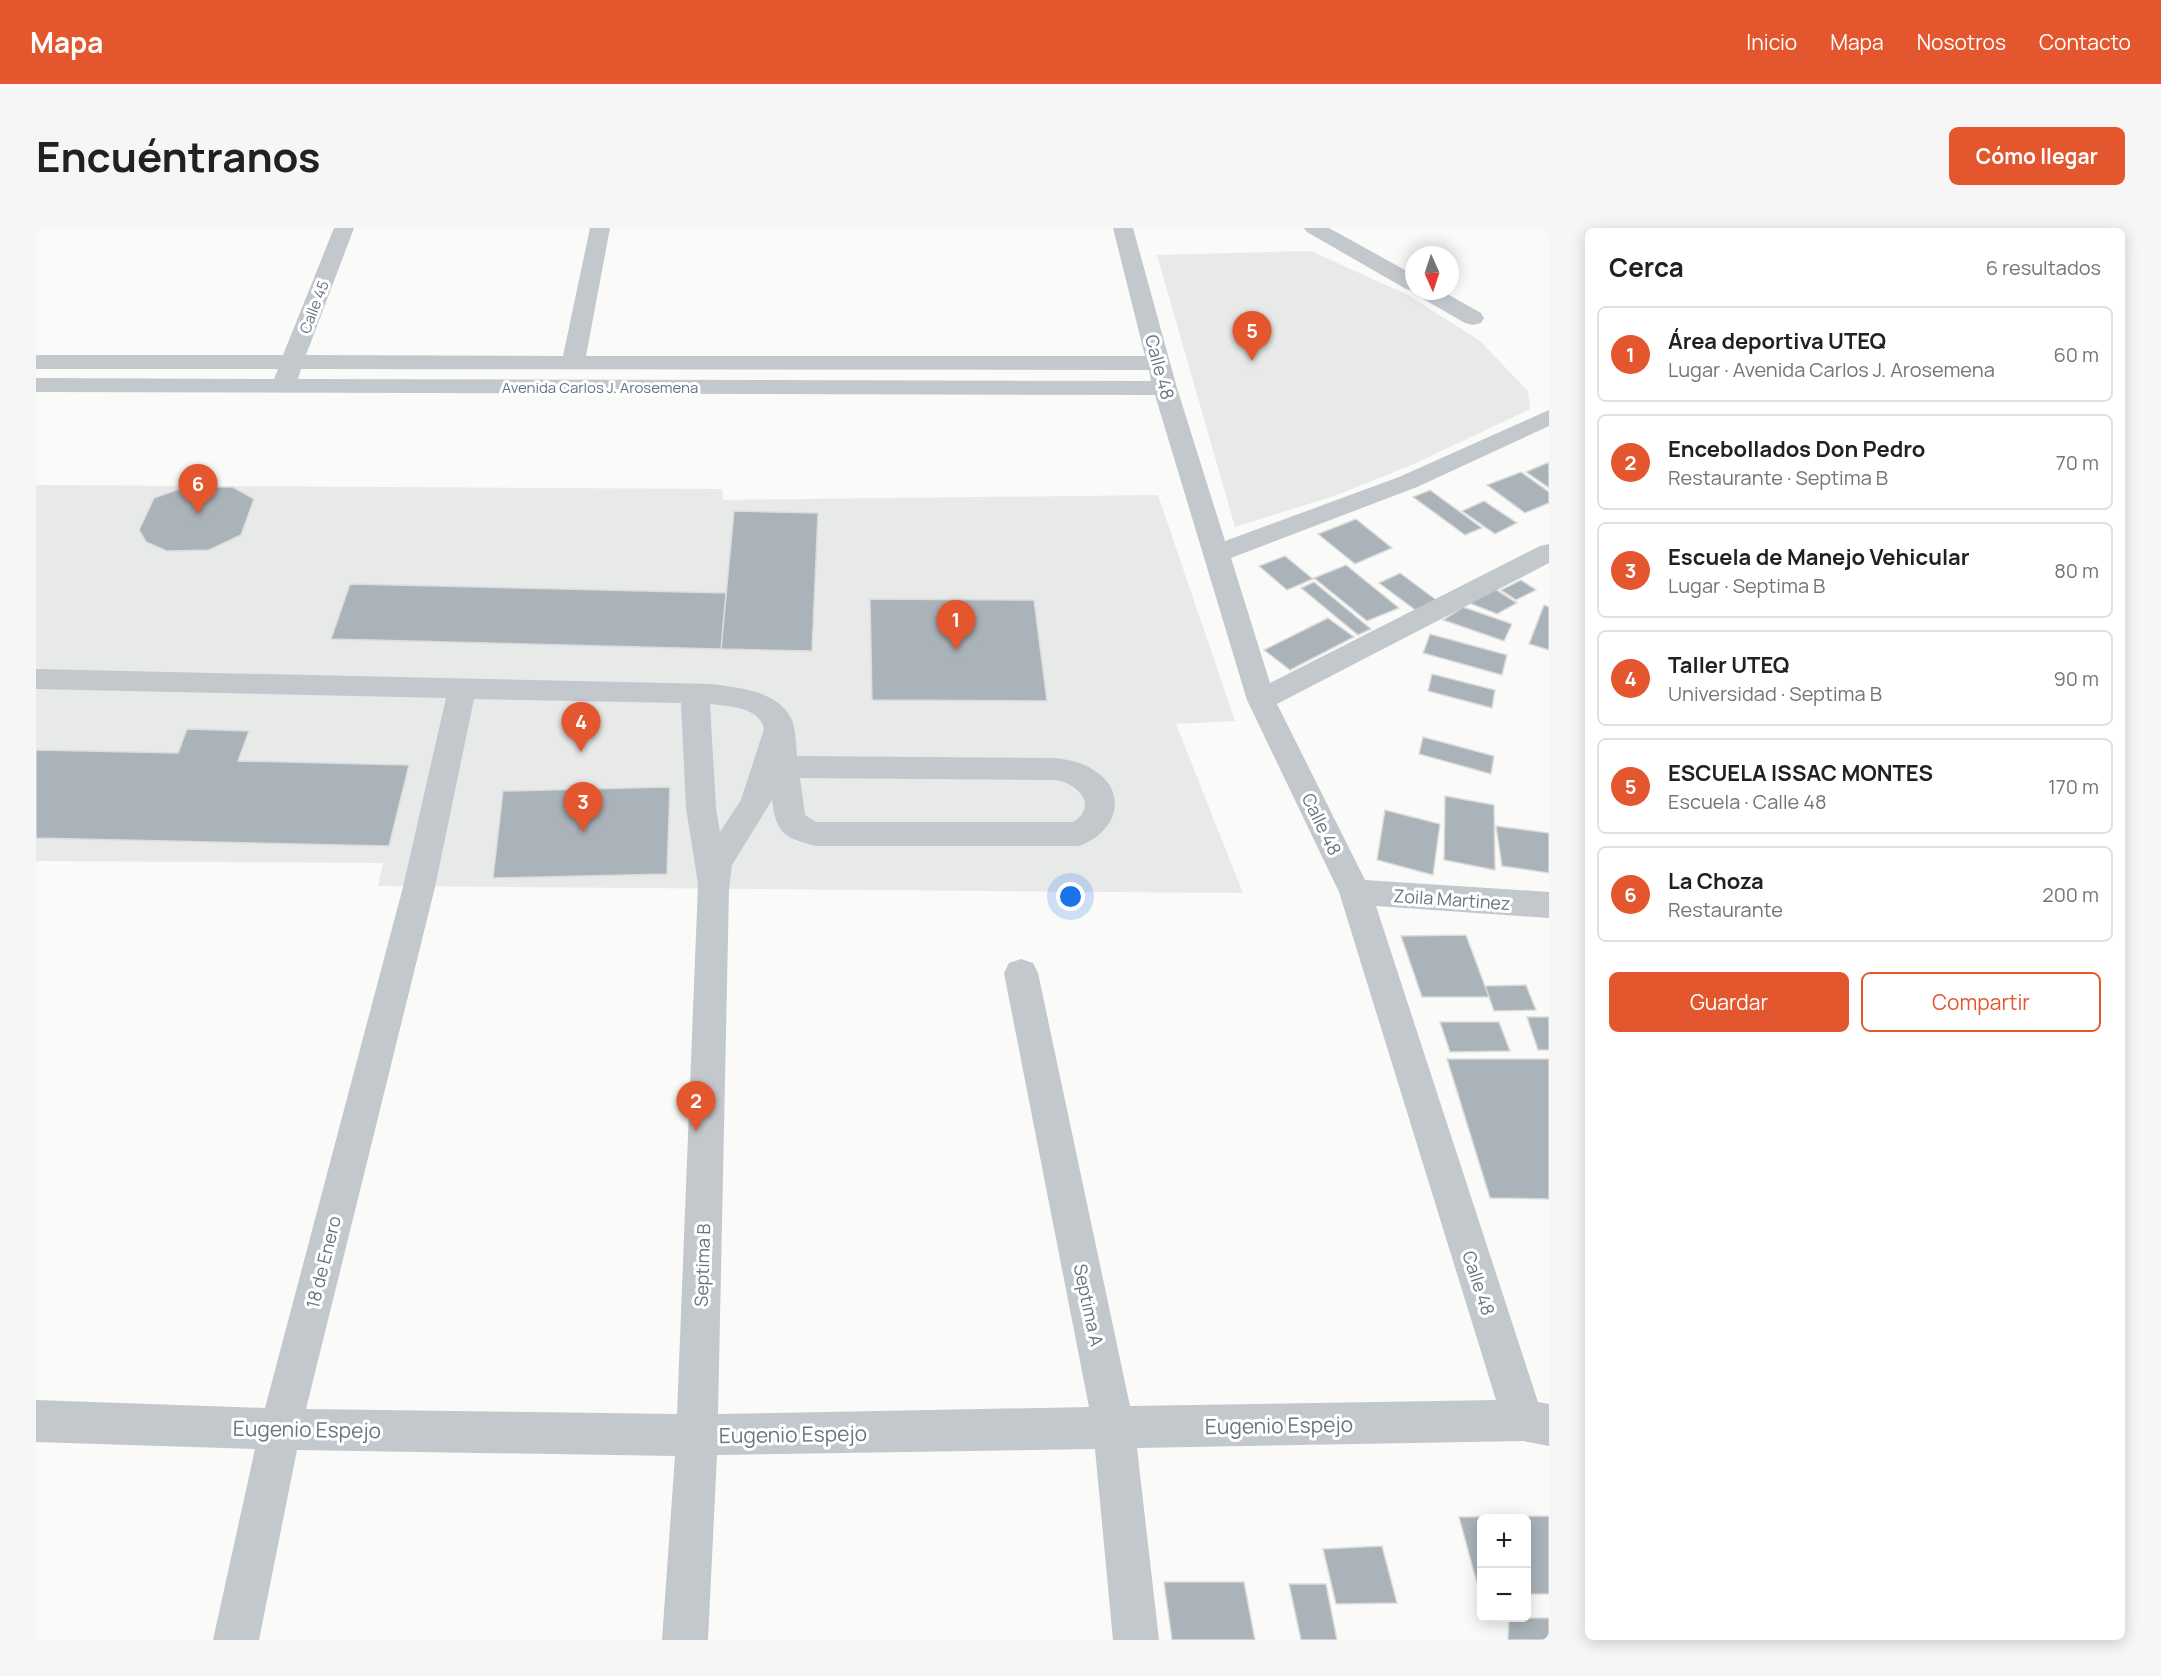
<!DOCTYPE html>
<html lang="es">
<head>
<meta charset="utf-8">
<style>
	body { margin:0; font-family:Manrope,sans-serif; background:#f6f6f6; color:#202124 }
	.controls { position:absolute; right:18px; bottom:18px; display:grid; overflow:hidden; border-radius:9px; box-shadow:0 3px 15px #0003 }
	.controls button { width:54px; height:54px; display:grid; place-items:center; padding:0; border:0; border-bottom:2px solid #e0e0e0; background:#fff; color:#202124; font:30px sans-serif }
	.compass { position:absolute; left:1369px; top:18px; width:54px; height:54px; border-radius:50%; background:#fff; box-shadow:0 3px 15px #0003; rotate:177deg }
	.you { position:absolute; left:1035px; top:669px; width:21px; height:21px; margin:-15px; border:4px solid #fff; border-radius:50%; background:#1a73e8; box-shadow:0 0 0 9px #1a73e833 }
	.badge { display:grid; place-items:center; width:39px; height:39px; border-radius:50%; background:#e4572e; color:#fff; font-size:20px; font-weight:700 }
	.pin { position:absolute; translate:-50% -50px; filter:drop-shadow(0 2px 3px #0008) }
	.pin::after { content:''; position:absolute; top:32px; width:21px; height:18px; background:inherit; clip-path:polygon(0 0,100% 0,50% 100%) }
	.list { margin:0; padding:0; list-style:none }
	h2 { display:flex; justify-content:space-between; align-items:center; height:78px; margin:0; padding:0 24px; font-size:26px }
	h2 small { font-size:20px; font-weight:400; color:#757577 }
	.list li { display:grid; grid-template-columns:39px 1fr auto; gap:18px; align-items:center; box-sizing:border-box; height:96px; margin:0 12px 12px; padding:0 12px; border:2px solid #e0e0e0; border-radius:9px }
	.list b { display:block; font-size:22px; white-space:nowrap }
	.list p { margin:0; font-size:20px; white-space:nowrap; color:#757577 }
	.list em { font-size:20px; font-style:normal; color:#757577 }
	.actions { display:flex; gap:12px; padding:18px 24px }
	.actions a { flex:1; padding:14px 0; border:2px solid #e4572e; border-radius:9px; text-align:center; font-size:21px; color:#e4572e }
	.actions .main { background:#e4572e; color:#fff }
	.map { position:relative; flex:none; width:1513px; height:1412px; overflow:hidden; border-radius:9px }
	header { display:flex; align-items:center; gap:36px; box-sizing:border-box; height:84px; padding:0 30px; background:#e4572e; color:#fff }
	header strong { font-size:28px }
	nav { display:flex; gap:33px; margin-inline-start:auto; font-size:21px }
	.intro { display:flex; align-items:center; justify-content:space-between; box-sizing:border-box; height:144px; padding:0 36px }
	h1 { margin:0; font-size:42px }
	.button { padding:15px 27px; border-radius:9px; background:#e4572e; color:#fff; font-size:21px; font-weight:700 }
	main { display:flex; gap:36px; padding:0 36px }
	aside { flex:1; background:#fff; border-radius:9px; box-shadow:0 3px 15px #0003 }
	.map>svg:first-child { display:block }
	.built { fill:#e8e9e9 }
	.building { fill:#aab3b9; stroke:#dcdcda; stroke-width:1.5 }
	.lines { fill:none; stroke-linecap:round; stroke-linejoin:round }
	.minor { fill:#c3c8cc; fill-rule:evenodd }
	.labels { text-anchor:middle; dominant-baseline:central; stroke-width:6; stroke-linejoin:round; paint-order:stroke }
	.far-street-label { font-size:15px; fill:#657683; stroke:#fff }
	.street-label { font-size:18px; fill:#657683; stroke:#fff }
	.near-street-label { font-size:21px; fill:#657683; stroke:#fff }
</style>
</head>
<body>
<header>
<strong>Mapa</strong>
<nav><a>Inicio</a><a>Mapa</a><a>Nosotros</a><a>Contacto</a></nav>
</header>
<div class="intro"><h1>Encuéntranos</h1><a class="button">Cómo llegar</a></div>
<main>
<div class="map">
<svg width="1513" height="1412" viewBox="0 0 1513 1412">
	<rect width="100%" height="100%" fill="#fafaf8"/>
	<path class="built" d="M1275,23L1372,67L1444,113L1492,163L1494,181L1380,235L1301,267L1199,299L1121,27Z
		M0,257L686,261L687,272L1122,267L1199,493L1140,496L1207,665L342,658L347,635L0,633Z"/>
	<path class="building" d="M1513,234V260L1490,244Z
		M1485,244L1513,264V275L1489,285L1451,257Z
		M149,259H197L218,271L205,307L173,322L131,323L110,314L103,302L118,270Z
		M1394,262L1446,300L1429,307L1377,269Z
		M1448,273L1481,295L1459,306L1426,283Z
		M698,283L782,285L776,423L685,421Z
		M1320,291L1356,320L1319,336L1282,306Z
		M1249,328L1277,351L1251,362L1223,338Z
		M1310,337L1363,380L1331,393L1278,350Z
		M1364,345L1403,374L1382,384L1343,355Z
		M1485,352L1500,362L1480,372L1465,362Z
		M1278,354L1335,401L1322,407L1265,360Z
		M314,356L690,365L685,421L295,411Z
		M1459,361L1481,375L1461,386L1433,375Z
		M834,371L998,372L1011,473L836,472Z
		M1508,377L1513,379V422L1493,416Z
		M1427,379L1476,396L1468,413L1407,392Z
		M1292,390L1318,409L1254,442L1228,422Z
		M1394,406L1471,427L1466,447L1387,425Z
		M1396,446L1459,462L1456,480L1392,463Z
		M151,501L213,503L202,533L373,537L353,618L0,610V522L142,525Z
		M1387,509L1458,528L1455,546L1383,526Z
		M634,559L631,646L457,650L467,563Z
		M1409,568L1458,577L1459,642L1408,632Z
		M1349,582L1404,596L1397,647L1341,632Z
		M1460,598L1513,605V645L1466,638Z
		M1430,707L1453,769H1386L1365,708Z
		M1490,757L1500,782L1458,783L1449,758Z
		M1491,789H1513V822H1502Z
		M1404,794H1463L1474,823L1414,824Z
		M1411,831H1513V971L1454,970Z
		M1513,1288V1366H1490V1290H1446L1444,1366L1423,1289Z
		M1346,1318L1361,1375L1300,1376L1287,1321Z
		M1128,1354H1208L1219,1412H1136Z
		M1253,1356H1290L1301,1412H1265Z
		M1473,1390H1513V1412H1472Z"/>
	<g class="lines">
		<path class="minor" d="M298,0H318L270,127L527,128L554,0H574L550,128H1109L1077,0H1097L1141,160L1189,313L1363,249L1513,182V198L1381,259L1195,330L1234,455L1504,318L1513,316V335L1241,476L1329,652L1513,664V690L1340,678L1502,1174L1513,1176V1218L1487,1213L1101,1220L1123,1412H1077L1059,1221L681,1227L672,1412H626L639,1228L261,1222L223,1412H177L219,1221L0,1214V1172L229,1180L367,659L410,470L0,461V441L676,456C704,460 746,463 757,495C760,505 760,518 761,528L1020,530C1032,532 1046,534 1056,541C1095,564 1080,606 1042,618H780C748,610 740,605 736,572L696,637L693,661L682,1186L1053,1179L968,745L973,735L985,731L997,735L1002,745L1094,1178L1460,1172L1303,664L1211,472L1119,167L0,164V150L238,151L242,141H0V127H247ZM265,141L1113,142L1115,153L262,151ZM438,471L645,475L650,580L662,656L641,1186L270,1181L399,659ZM674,476C692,478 724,479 728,501L705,572L684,604L680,580ZM764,550L1020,552C1042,556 1063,577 1037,594H780L769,587Z
			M1268,0H1293L1378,47V63L1370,61L1271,4Z
			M1379,63H1406L1445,85L1448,90L1445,95L1437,97L1429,95L1382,68Z"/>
	</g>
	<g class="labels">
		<g class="far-street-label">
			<text transform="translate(278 79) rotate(-69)">Calle 45</text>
			<text x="564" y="159">Avenida Carlos J. Arosemena</text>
		</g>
		<g class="street-label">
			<text transform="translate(1124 139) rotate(75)">Calle 48</text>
			<text transform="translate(1286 596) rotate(64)">Calle 48</text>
			<text transform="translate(1416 671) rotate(4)">Zoila Martinez</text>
			<text transform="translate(287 1034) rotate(-76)">18 de Enero</text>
			<text transform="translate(666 1037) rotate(-88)">Septima B</text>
			<text transform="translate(1443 1055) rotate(72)">Calle 48</text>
			<text transform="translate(1053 1077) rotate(78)">Septima A</text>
		</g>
		<g class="near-street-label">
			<text transform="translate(1243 1197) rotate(-1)">Eugenio Espejo</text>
			<text transform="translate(271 1201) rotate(1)">Eugenio Espejo</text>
			<text transform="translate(757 1206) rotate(-1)">Eugenio Espejo</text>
		</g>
	</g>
</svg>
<div class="controls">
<button>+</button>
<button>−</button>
</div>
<svg class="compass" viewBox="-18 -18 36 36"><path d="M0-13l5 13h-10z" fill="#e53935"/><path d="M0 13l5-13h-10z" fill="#757577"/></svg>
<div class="you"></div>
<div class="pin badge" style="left:920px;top:422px">1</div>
<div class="pin badge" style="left:660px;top:903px">2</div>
<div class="pin badge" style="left:547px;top:604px">3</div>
<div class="pin badge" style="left:545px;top:524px">4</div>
<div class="pin badge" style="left:1216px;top:133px">5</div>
<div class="pin badge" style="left:162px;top:286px">6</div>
</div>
<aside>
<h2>Cerca<small>6 resultados</small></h2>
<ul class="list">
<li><span class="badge">1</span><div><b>Área deportiva UTEQ</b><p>Lugar · Avenida Carlos J. Arosemena</p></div><em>60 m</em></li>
<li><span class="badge">2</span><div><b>Encebollados Don Pedro</b><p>Restaurante · Septima B</p></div><em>70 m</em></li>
<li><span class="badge">3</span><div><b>Escuela de Manejo Vehicular</b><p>Lugar · Septima B</p></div><em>80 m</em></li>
<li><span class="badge">4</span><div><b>Taller UTEQ</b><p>Universidad · Septima B</p></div><em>90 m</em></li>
<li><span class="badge">5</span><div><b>ESCUELA ISSAC MONTES</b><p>Escuela · Calle 48</p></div><em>170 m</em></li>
<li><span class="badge">6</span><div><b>La Choza</b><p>Restaurante</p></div><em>200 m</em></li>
</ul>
<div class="actions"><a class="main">Guardar</a><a>Compartir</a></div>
</aside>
</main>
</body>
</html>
